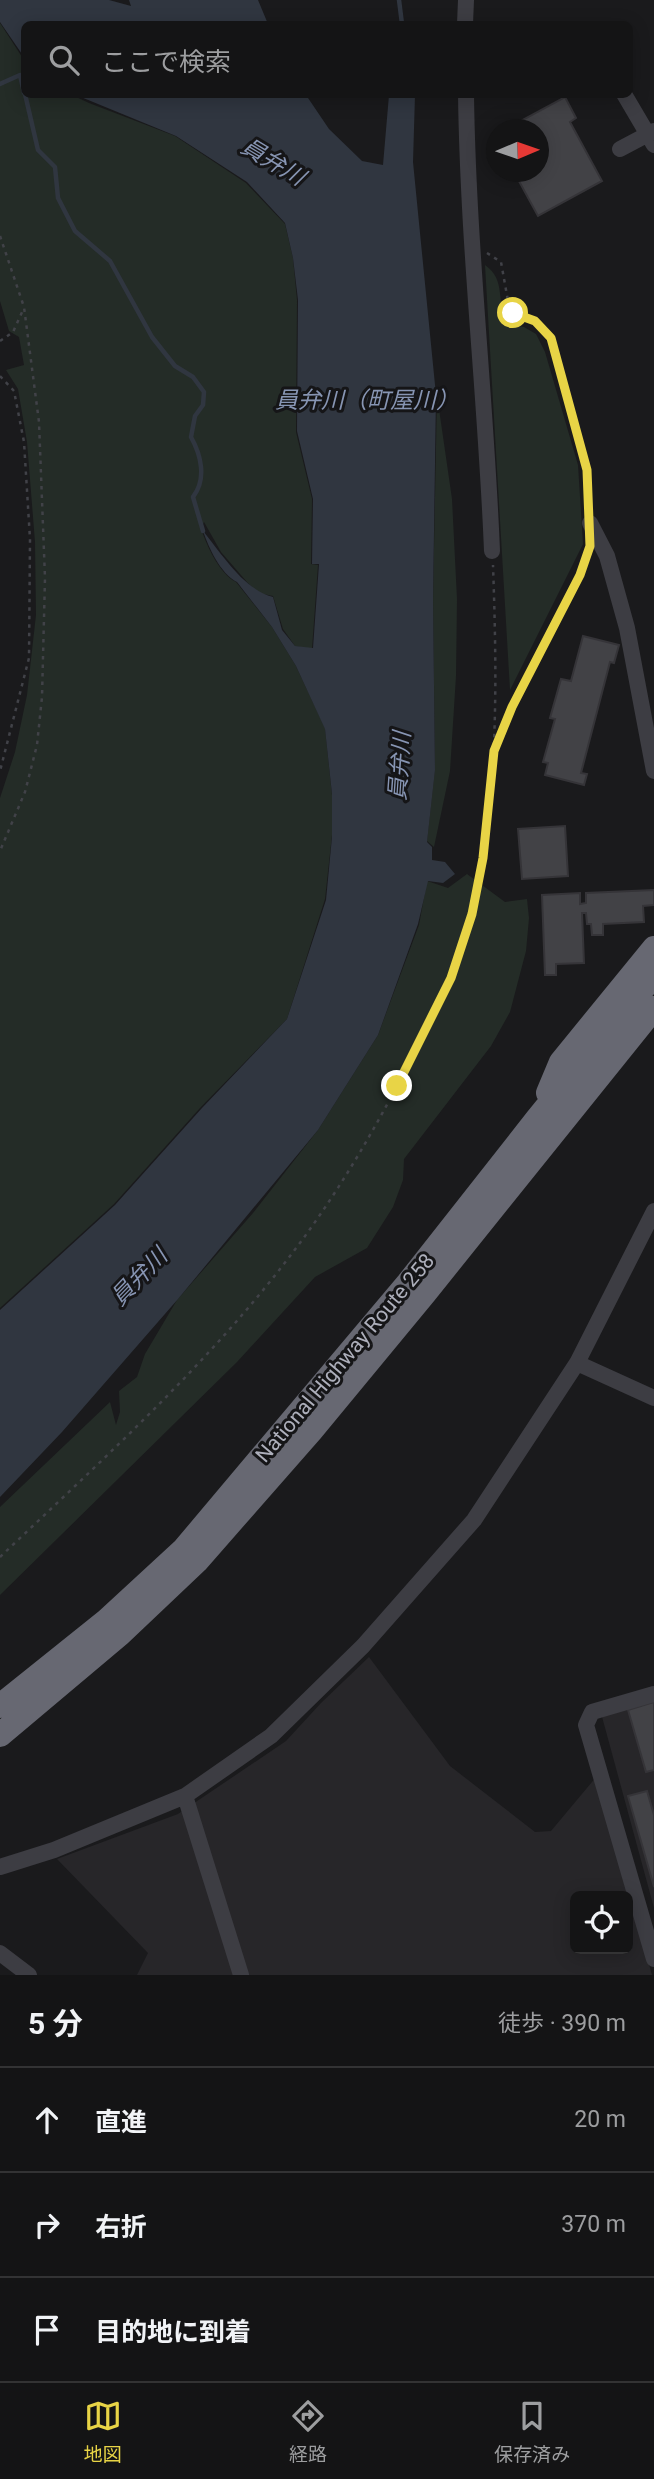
<!DOCTYPE html>
<html lang="ja">
<head>
<meta charset="utf-8">
<style>
	body { margin:0; font-family:Roboto,"Noto Sans JP",sans-serif; background:#1d1d1e; color:#f1f3f6 }
	.controls { position:absolute; right:21px; bottom:21px; display:grid; overflow:hidden; border-radius:10px; box-shadow:0 4px 18px #0003 }
	.controls button { width:63px; height:63px; display:grid; place-items:center; padding:0; border:0; border-bottom:2px solid #333334; background:#141415; color:#f1f3f6; font:35px sans-serif }
	.compass { position:absolute; left:486px; top:119px; width:63px; height:63px; border-radius:50%; background:#141415; box-shadow:0 4px 18px #0003; rotate:88deg }
	.stop { position:absolute; width:21px; height:21px; margin:-16px; border:5px solid #e8d446; border-radius:50%; background:#fff }
	.stop.end { background:#e8d446; border-color:#fff; box-shadow:0 2px 7px #0008 }
	.list { margin:0; padding:0; list-style:none }
	h2 { display:flex; justify-content:space-between; align-items:center; height:91px; margin:0; padding:0 28px; font-size:30px }
	h2 small { font-size:23px; font-weight:400; color:#9d9ea0 }
	.list li { display:grid; grid-template-columns:46px 1fr auto; gap:21px; align-items:center; box-sizing:border-box; height:105px; padding:0 28px; border-top:2px solid #333334 }
	.list b { display:block; font-size:26px; white-space:nowrap }
	.list em { font-size:23px; font-style:normal; color:#9d9ea0 }
	.icon { flex:none; width:38px; height:38px; fill:none; stroke:currentColor; stroke-width:2; stroke-linecap:round; stroke-linejoin:round }
	.map { position:relative; flex:none; width:654px; height:1975px; overflow:hidden }
	.search { position:absolute; background:#141415; box-shadow:0 4px 18px #0003; left:21px; right:21px; top:21px; height:77px; display:flex; align-items:center; gap:18px; box-sizing:border-box; padding:0 24px; border-radius:10px; color:#9d9ea0; font-size:26px }
	.sheet { height:406px; background:#141415 }
	nav { display:flex; justify-content:space-around; align-items:center; box-sizing:border-box; height:98px; border-top:2px solid #333334; background:#141415; font-size:19px; color:#9d9ea0 }
	nav a { display:grid; justify-items:center; gap:4px }
	nav .on { color:#e8d446 }
	.map>svg:first-child { display:block }
	.built { fill:#272629; fill-rule:evenodd }
	.green { fill:#242c27 }
	.water { fill:#303640 }
	.lines { fill:none; stroke-linecap:round; stroke-linejoin:round }
	.stream { stroke:#303640; stroke-width:4.5 }
	.building { fill:#424246; stroke:#353438; stroke-width:2 }
	.path { stroke:#414248; stroke-width:2.5; stroke-dasharray:3.5 5; stroke-linecap:butt }
	.minor { stroke:#3d3d43; stroke-width:16 }
	.highway { stroke:#676872; stroke-width:24 }
	.route { stroke:#e8d446; stroke-width:9 }
	.labels { text-anchor:middle; dominant-baseline:central; stroke-width:6; stroke-linejoin:round; paint-order:stroke }
	.street-label { font-size:21px; fill:#adafbb; stroke:#151517 }
	.water-label { font-size:23px; font-style:italic; fill:#8795b3; stroke:#151517 }
</style>
</head>
<body>
<div class="map">
<svg width="654" height="1975" viewBox="0 0 654 1975">
	<rect width="100%" height="100%" fill="#1a1a1c"/>
	<path class="built" d="M369,1657L450,1766L535,1832L551,1831L597,1776L652,1975H137L148,1953L57,1859L178,1814L286,1741L321,1703ZM575,1896H628V1949H575Z
		M654,1698V1908L601,1713Z"/>
	<path class="green" d="M0,23L24,60V94L72,95L89,103L175,136L246,183L285,224L293,258L297,300L296,432L312,499L311,564L318,565L312,649L295,646L283,629L273,596L258,593L247,582L221,552L204,522L201,529C208,548 219,573 236,582L272,627L296,666L325,728L332,795V835L325,899L287,1019L200,1108L114,1204L0,1308V798L15,752L27,695L36,615L35,542L27,442L18,389L6,370L24,365L19,337L9,331L0,301Z
		M485,265C507,280 495,302 508,324L524,327L536,334L545,352L578,465L583,544L510,690Z
		M437,395L452,499L457,599L456,676L450,771L434,847L427,841L435,769L433,600Z
		M467,874L505,902L527,899L529,918L526,951L510,1012L491,1046L404,1159L403,1180L393,1207L367,1248L315,1277L237,1362L0,1595V1507L110,1402L116,1425L120,1412L119,1391L137,1377L145,1354L177,1300L253,1213L318,1130L378,1035L419,925L427,881L448,888Z"/>
	<path class="water" d="M0,0H109L131,6L129,0H258L268,24H24V57L0,22Z
		M76,95H306L329,129L362,161L383,165L389,95H415L413,162L436,395L433,600L435,770L427,842L432,847V860L445,862L455,874L443,883L428,881L418,924L378,1035L318,1130L178,1299L62,1432L0,1497V1310L115,1205L202,1108L287,1019L326,900L332,837V794L325,729L296,666L272,627L237,582C220,573 209,548 203,531C222,554 243,589 273,597L282,630L295,646L313,648L319,564H312L313,499L297,431L298,300L293,258L285,223L247,182L176,136Z"/>
	<g class="lines">
		<path class="stream" d="M399,0L402,24
			M0,84L20,75L24,93
			M25,94L38,150L55,167L58,198L75,231L110,261L152,337L175,366L193,377L204,392L203,405L195,416L191,437C201,455 207,479 193,497L203,531"/>
	</g>
	<path class="building" d="M565,97L576,118L570,122L602,181L538,216L514,172H538V130L506,129Z
		M583,636L619,645L614,663L610,662L581,773L587,774L584,785L545,775L548,763L543,762L555,719L550,718L561,679L571,681Z
		M565,826L568,876L522,879L518,829Z
		M654,890V905L643,906L644,922L603,924V935H592L591,924H587L586,913H582L584,963L556,964V975H545L542,895L580,893V904L586,903V893Z
		M654,1702V1770L646,1772L628,1710Z
		M647,1791L654,1815V1887L628,1796Z"/>
	<g class="lines">
		<path class="path" d="M0,236L24,307L39,422L45,578L42,697L37,745L25,792L0,851
			M487,253L501,262L508,301L513,313L535,321L551,338L587,470L589,508
			M0,341L13,332L23,310
			M0,376L14,391L24,442L30,539L29,658L0,771
			M495,749L512,707L580,575L587,553
			M0,1557C99,1463 204,1368 287,1260C336,1197 376,1128 412,1057C435,1010 460,964 472,912C499,799 497,680 493,565"/>
		<path class="minor" d="M465,24L466,0
			M466,94C468,247 486,399 492,551
			M624,94L654,145
			M620,149L654,131
			M590,523L607,556L627,628L654,771
			M577,1363L654,1398
			M654,1694L592,1712L586,1725L654,1959
			M185,1796L241,1975
			M0,1867L54,1850L185,1796L271,1736L363,1646L474,1520L577,1363L654,1211
			M0,1953L29,1975"/>
		<path class="highway" d="M548,1093L561,1062L654,948
			M0,1706L107,1620L184,1549L408,1283L537,1119L654,975
			M0,1735L120,1634L197,1561L311,1431L425,1293L654,1008"/>
	</g>
	<g class="lines">
		<path class="route" d="M397,1086L451,978L472,914L483,858L494,751L512,707L580,575L590,546L587,470L551,338L535,321L513,313"/>
	</g>
	<g class="labels">
		<g class="street-label">
			<text transform="translate(345 1358) rotate(-50)">National Highway Route 258</text>
		</g>
		<g class="water-label">
			<text transform="translate(273 162) rotate(31)">員弁川</text>
			<text x="367" y="400">員弁川（町屋川）</text>
			<text transform="translate(400 766) rotate(-86)">員弁川</text>
			<text transform="translate(139 1277) rotate(-46)">員弁川</text>
		</g>
	</g>
</svg>
<div class="controls">
<button><svg class="icon" aria-label="locate" viewBox="0 0 24 24"><circle cx="12" cy="12" r="6"/><path d="M12 2v4M12 18v4M2 12h4M18 12h4"/></svg></button>
</div>
<svg class="compass" viewBox="-18 -18 36 36"><path d="M0-13l5 13h-10z" fill="#e53935"/><path d="M0 13l5-13h-10z" fill="#9d9ea0"/></svg>
<div class="stop" style="left:513px;top:313px"></div>
<div class="stop end" style="left:397px;top:1086px"></div>
<div class="search"><svg class="icon" aria-label="search" viewBox="0 0 24 24"><circle cx="10" cy="10" r="6"/><path d="M15 15l6 6"/></svg>ここで検索</div>
</div>
<section class="sheet">
<h2>5 分<small>徒歩 · 390 m</small></h2>
<ul class="list">
<li><svg class="icon" aria-label="ahead" viewBox="0 0 24 24"><path d="M12 20V5M6 11l6-6 6 6"/></svg><div><b>直進</b></div><em>20 m</em></li>
<li><svg class="icon" aria-label="right" viewBox="0 0 24 24"><path d="M7 20v-9h11M14 6l5 5-5 5"/></svg><div><b>右折</b></div><em>370 m</em></li>
<li><svg class="icon" aria-label="arrive" viewBox="0 0 24 24"><path d="M6 21V4h12l-3 4 3 4H6"/></svg><div><b>目的地に到着</b></div></li>
</ul>
</section>
<nav>
<a class="on"><svg class="icon" aria-label="map" viewBox="0 0 24 24"><path d="M3 6l6-2 6 2 6-2v14l-6 2-6-2-6 2zM9 4v14M15 6v14"/></svg>地図</a>
<a><svg class="icon" aria-label="directions" viewBox="0 0 24 24"><path d="M12 3l9 9-9 9-9-9zM9 14v-3h6M13 9l2 2-2 2"/></svg>経路</a>
<a><svg class="icon" aria-label="saved" viewBox="0 0 24 24"><path d="M7 4h10v16l-5-4-5 4z"/></svg>保存済み</a>
</nav>
</body>
</html>
